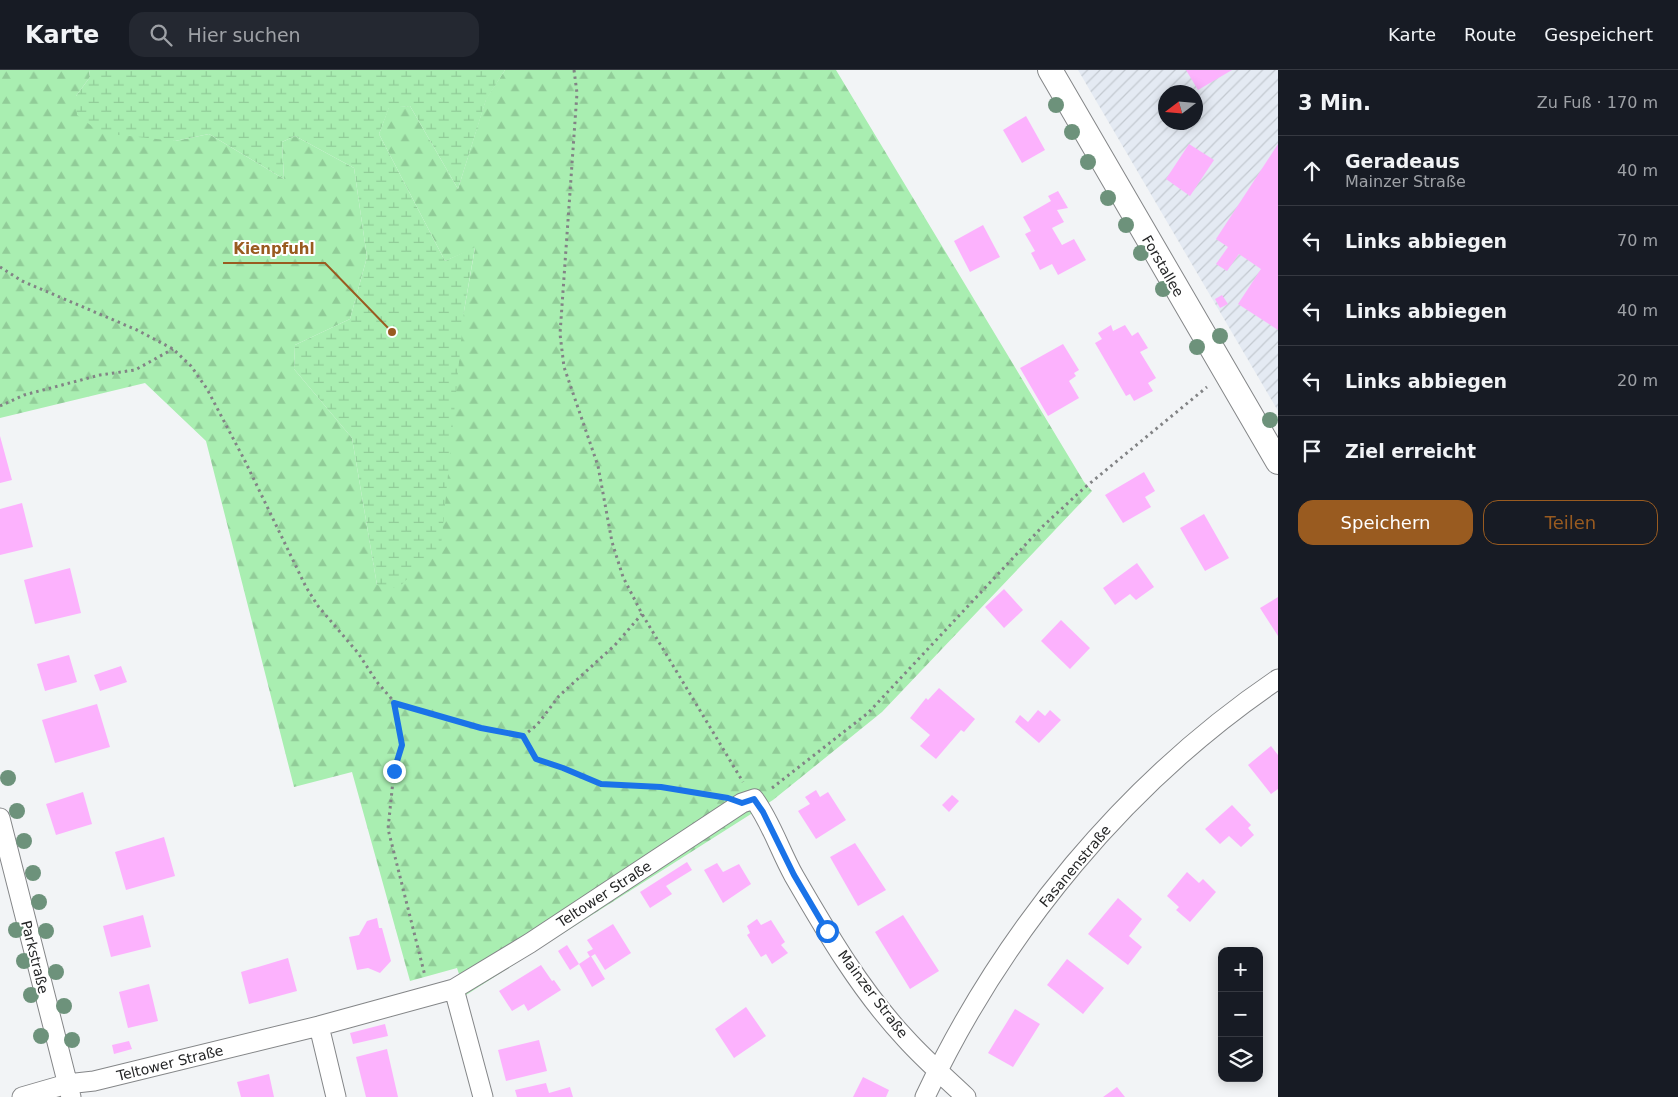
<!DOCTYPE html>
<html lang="de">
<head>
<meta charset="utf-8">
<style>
	body { margin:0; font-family:"DejaVu Sans",sans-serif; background:#242831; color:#f1f3f6 }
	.controls { position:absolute; right:15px; bottom:15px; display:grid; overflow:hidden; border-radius:10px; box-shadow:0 2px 12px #0003 }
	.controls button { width:45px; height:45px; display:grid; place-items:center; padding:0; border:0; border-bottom:1px solid #363941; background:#171b24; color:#f1f3f6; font:25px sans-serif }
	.compass { position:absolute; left:1158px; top:15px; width:45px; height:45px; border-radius:50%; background:#171b24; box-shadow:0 2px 12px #0003; rotate:254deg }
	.stop { position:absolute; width:15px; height:15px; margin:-11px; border:4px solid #1a73e8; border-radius:50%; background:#fff }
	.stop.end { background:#1a73e8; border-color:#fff; box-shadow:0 1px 5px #0008 }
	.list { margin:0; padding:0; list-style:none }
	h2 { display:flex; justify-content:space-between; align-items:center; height:65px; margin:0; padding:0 20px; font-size:21px }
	h2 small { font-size:16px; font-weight:400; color:#9ea1a6 }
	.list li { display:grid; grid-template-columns:32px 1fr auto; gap:15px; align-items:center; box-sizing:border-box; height:70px; padding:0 20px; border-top:1px solid #363941 }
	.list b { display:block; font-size:19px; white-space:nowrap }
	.list p { margin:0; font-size:16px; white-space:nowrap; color:#9ea1a6 }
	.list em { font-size:16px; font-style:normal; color:#9ea1a6 }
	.actions { display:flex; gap:10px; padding:15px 20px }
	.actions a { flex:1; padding:11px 0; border:1px solid #995b20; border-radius:15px; text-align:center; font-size:18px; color:#995b20 }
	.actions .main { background:#995b20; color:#fff }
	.icon { flex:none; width:28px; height:28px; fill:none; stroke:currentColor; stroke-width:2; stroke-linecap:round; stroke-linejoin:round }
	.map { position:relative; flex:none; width:1278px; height:1027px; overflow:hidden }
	header { display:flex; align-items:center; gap:30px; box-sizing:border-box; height:70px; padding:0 25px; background:#171b24; border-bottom:1px solid #363941 }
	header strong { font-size:24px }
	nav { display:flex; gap:28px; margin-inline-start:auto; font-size:18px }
	.search { width:350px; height:45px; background:#242831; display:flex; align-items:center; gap:12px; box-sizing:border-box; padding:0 18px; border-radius:15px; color:#9ea1a6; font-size:19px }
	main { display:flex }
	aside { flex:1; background:#171b24 }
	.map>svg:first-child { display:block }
	.industrial { fill:url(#industrial-furrows); fill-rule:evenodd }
	.forest { fill:url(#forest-firs) }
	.wetland { fill:url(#wetland-marsh) }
	.building { fill:#fcb2fd }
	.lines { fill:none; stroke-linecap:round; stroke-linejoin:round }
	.minor-casing { stroke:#848688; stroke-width:21 }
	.tertiary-casing { stroke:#848688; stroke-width:26 }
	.path { stroke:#828385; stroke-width:3; stroke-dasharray:2.5 4; stroke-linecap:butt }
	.minor { stroke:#fff; stroke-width:19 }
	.tertiary { stroke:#fff; stroke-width:24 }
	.tree { fill:#6d927b }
	.route { stroke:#1a73e8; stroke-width:6 }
	.labels { text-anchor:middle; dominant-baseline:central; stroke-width:4; stroke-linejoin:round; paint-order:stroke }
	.street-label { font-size:14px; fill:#252627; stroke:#fff }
	.leader { fill:none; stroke:#995b20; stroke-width:2 }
	.callout-dot { fill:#995b20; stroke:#fff; stroke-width:2 }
	.callout-label { font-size:15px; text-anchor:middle; font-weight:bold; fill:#995b20; stroke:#fff; stroke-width:4; stroke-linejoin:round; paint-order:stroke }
</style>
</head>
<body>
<header>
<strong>Karte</strong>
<div class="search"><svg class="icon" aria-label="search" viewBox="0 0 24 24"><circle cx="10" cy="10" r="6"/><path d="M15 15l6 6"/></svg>Hier suchen</div>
<nav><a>Karte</a><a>Route</a><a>Gespeichert</a></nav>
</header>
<main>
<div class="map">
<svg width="1278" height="1027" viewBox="0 0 1278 1027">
	<defs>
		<pattern id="industrial-furrows" width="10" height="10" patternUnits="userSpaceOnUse" patternTransform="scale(1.25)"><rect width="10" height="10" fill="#e4eaf3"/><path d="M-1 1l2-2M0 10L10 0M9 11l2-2" fill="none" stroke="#c3c9d0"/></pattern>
		<pattern id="forest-firs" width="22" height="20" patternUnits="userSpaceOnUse" patternTransform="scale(1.25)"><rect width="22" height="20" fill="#a9eeb1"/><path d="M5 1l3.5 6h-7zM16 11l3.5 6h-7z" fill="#91cc98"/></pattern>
		<pattern id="wetland-marsh" width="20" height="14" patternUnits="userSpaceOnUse" patternTransform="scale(1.25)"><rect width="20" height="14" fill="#a9eeb1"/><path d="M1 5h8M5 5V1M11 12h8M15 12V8" fill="none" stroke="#91cc98"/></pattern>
	</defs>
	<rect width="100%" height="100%" fill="#f2f4f6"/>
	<path class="industrial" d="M1078,0H1278V341ZM1166,22H1196V52H1166Z"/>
	<path class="forest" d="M0,0H89L90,7L76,26L175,71L209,64L284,109L282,72L295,66L354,98L367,187L350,249L295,275L294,299L352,368L377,515L464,241L475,178L445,191L379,64L389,37L410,36L458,119L486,29L505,0H836L1084,412L1092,421L882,642L773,730L466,925L457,898L410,911L352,702L294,717L206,371L145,313L0,348Z"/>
	<path class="wetland" d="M89,0H505L486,30L458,119L410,36L389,38L379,64L445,191L475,177L464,241L441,476L398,518L377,515L352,368L294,299L295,275L350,249L367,187L354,98L295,66L282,72L284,109L209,64L175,71L101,63L77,45L76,26L90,7Z"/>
	<path class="building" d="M1186,0H1232L1198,20Z
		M1026,46L1045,80L1022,93L1003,60Z
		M1189,74L1214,90L1190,126L1166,109Z
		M1278,74V260L1238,234L1261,199L1239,184L1227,201L1216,194L1228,177L1216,169Z
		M1058,121L1068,138L1057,140L1064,152L1052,158L1062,175L1074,169L1086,190L1058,205L1052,194L1040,200L1031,183L1035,181L1025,164L1031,161L1023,147L1051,131L1048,126Z
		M983,155L1000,187L970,202L954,171Z
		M1222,225L1228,234L1220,238L1215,229Z
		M1111,255L1113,261L1125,255L1132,266L1138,262L1148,278L1140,282L1156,308L1148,313L1153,321L1134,331L1130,324L1126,326L1095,273L1102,269L1098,263Z
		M1063,274L1079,300L1074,303L1076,306L1069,311L1079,328L1048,346L1020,298Z
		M0,366L12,410L0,413Z
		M1144,402L1155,421L1145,427L1151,437L1123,453L1105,425Z
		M22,433L33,477L0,485V439Z
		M1204,444L1229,488L1205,501L1180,458Z
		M1137,493L1154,517L1136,530L1130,524L1115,535L1103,518Z
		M70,498L81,543L35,554L24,510Z
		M1004,519L1023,540L1004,558L985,537Z
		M1278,527V566L1260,538Z
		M1061,550L1090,578L1070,599L1041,571Z
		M69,585L77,612L45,621L37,594Z
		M121,596L127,612L100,621L94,605Z
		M939,618L975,649L964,662L961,660L936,689L920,676L930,665L910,648L926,628L928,630Z
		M97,634L110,677L55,693L42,650Z
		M1038,640L1045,646L1050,640L1061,650L1039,673L1015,652L1020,645L1028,652Z
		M1271,676L1278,685V719L1271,724L1248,695Z
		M816,720L820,727L828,722L846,750L816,769L798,741L810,734L805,727Z
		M83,722L92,754L56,765L46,734Z
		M952,725L959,731L949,742L942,735Z
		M1232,735L1251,755L1248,758L1254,765L1241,777L1229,766L1220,774L1205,759Z
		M164,767L175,806L126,820L115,782Z
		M855,773L886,820L858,836L830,787Z
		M687,792L692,800L666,816L672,824L650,838L640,822Z
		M717,793L723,802L739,794L751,814L723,833L704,800Z
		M1187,802L1199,813L1203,809L1216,822L1190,852L1176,840L1179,837L1167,826Z
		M1118,828L1142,849L1129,866L1142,877L1128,895L1088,864Z
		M143,845L151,877L111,887L103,856Z
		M903,845L939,901L910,919L875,862Z
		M377,848L379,858H382L391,891L380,903L368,898L357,900L349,867L359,865L367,851Z
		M757,849L761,855L771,850L785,872L781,875L788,883L772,894L766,884L761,887L747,865L750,863L747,856Z
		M613,854L631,883L605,900L595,884L590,887L587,882L593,879L587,870Z
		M567,875L579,894L570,900L558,881Z
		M591,886L605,909L592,917L579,894Z
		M288,888L297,921L249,934L241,902Z
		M1067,889L1104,918L1083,944L1047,915Z
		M541,895L552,911L554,910L561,920L528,941L524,934L512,941L499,921Z
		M149,914L158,951L128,958L119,922Z
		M746,937L766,966L734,988L715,959Z
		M1015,939L1040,954L1013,997L988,983Z
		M385,954L388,966L353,974L350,963Z
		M539,970L547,1001L506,1011L498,980Z
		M129,971L132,979L114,984L112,975Z
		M387,979L398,1027H366L356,987Z
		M269,1004L274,1027H241L237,1012Z
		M863,1007L889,1020L886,1027H853Z
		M546,1013L549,1023L570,1017L573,1027H517L515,1020Z
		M1117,1017L1125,1027H1103Z"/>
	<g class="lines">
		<g class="minor-casing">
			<path id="minor" d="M0,748L71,1027
				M454,919L483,1027
				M319,956L336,1027
				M22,1027L67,1014L94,1011L319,956L454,919L530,873L742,733L754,729C771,752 780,781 794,806C827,863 861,921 906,969C925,990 946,1008 966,1027
				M925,1027C1003,861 1126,712 1278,609"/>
		</g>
		<g class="tertiary-casing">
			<path id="tertiary" d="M1050,0L1278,392"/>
		</g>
		<path class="path" d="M574,0L577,23L560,264L564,297L598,396L612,472L623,507L642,544L743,712
			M0,197L22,211L137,260L173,279L191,296L207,319L245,391L306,517L318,536L358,583L377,612L396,634L481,658L523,666L537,689L563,698L601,714L661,717L715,726
			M0,336L24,325L100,305L135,300L173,279
			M395,634L402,675L394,701L388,759L425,906
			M523,666L537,655L559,626L615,575L642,544
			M772,718L868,643L1042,457L1083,419L1207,317"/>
		<use href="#minor" class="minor"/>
		<use href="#tertiary" class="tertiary"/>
	</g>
	<g class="tree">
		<circle cx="1056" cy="35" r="8"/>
		<circle cx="1072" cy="62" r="8"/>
		<circle cx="1088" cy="92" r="8"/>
		<circle cx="1108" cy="128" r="8"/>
		<circle cx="1126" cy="155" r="8"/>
		<circle cx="1141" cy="183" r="8"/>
		<circle cx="1163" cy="219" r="8"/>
		<circle cx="1220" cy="266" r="8"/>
		<circle cx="1197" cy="277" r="8"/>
		<circle cx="1270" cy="350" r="8"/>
		<circle cx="8" cy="708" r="8"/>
		<circle cx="17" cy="741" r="8"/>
		<circle cx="24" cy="771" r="8"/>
		<circle cx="33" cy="803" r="8"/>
		<circle cx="39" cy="832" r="8"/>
		<circle cx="16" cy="860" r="8"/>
		<circle cx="46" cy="861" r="8"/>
		<circle cx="24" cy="891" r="8"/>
		<circle cx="56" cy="902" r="8"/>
		<circle cx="31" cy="925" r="8"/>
		<circle cx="64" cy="936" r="8"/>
		<circle cx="41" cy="966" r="8"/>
		<circle cx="72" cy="970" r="8"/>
	</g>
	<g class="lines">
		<path class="route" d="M394,701L402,675L394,633L481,658L523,666L536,689L563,698L601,714L661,717L728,728L742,733L754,729L763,742L794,805L827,861"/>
	</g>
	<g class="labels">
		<g class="street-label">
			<text transform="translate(1163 196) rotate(60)">Forstallee</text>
			<text transform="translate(1075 796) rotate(-50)">Fasanenstraße</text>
			<text transform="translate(604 824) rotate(-33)">Teltower Straße</text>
			<text transform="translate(35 887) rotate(76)">Parkstraße</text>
			<text transform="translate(873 924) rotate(53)">Mainzer Straße</text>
			<text transform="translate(170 993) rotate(-14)">Teltower Straße</text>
		</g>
	</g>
	<path class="leader" d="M392 262L325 193H223"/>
	<circle class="callout-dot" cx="392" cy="262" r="5"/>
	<g class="callout-label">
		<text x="274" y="184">Kienpfuhl</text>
	</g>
</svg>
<div class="controls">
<button>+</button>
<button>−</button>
<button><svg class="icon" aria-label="layers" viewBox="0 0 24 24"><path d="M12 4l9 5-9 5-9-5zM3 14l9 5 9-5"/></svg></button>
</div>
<svg class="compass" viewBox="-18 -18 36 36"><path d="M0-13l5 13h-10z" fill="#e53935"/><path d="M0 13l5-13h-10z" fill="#9ea1a6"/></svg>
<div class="stop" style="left:827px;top:861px"></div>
<div class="stop end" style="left:394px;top:701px"></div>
</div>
<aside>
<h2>3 Min.<small>Zu Fuß · 170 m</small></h2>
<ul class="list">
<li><svg class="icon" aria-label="ahead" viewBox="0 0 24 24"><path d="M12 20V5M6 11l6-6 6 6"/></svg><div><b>Geradeaus</b><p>Mainzer Straße</p></div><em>40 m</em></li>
<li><svg class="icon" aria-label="left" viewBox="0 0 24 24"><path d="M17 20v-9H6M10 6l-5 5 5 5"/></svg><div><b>Links abbiegen</b></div><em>70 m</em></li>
<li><svg class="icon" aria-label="left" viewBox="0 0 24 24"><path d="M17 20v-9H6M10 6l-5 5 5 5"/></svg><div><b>Links abbiegen</b></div><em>40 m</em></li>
<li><svg class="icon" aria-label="left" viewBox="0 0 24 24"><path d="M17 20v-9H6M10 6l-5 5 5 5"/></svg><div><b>Links abbiegen</b></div><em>20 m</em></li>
<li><svg class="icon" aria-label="arrive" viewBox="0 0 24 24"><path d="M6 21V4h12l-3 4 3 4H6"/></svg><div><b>Ziel erreicht</b></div></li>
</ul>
<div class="actions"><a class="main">Speichern</a><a>Teilen</a></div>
</aside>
</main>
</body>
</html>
